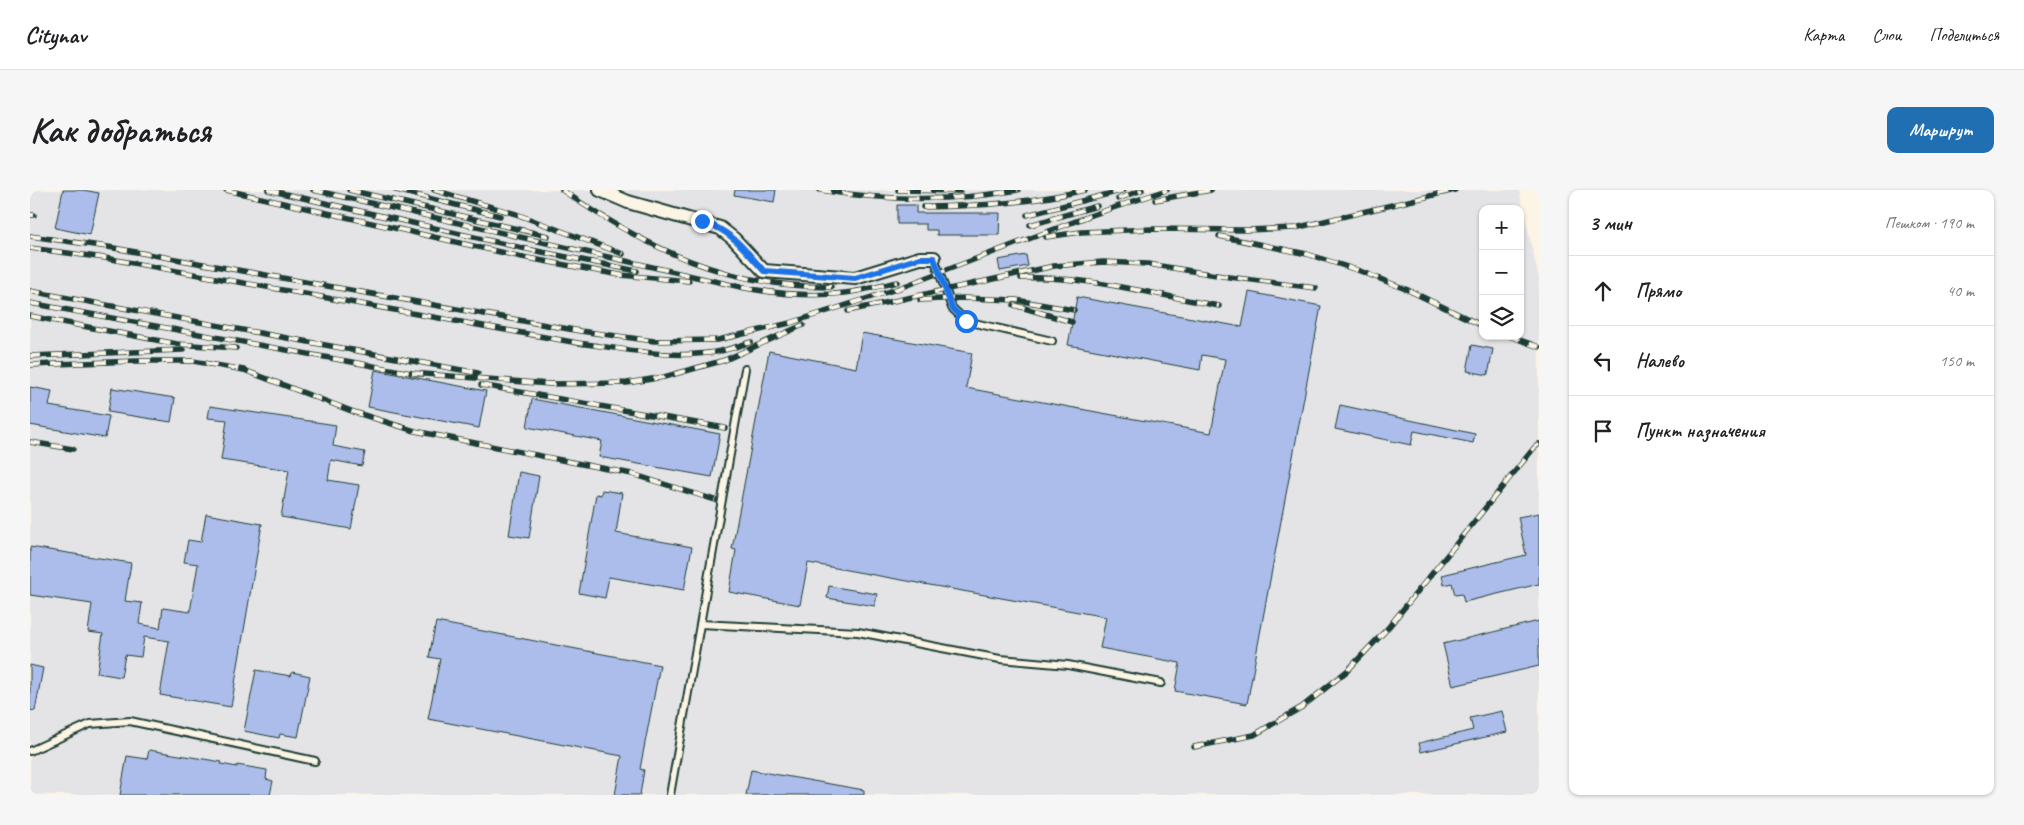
<!DOCTYPE html>
<html lang="ru">
<head>
<meta charset="utf-8">
<style>
	body { margin:0; font-family:Caveat,sans-serif; background:#f6f6f6; color:#202124 }
	.controls { position:absolute; right:15px; top:15px; display:grid; overflow:hidden; border-radius:10px; box-shadow:0 1px 4px #0004 }
	.controls button { width:45px; height:45px; display:grid; place-items:center; padding:0; border:0; border-bottom:1px solid #e0e0e0; background:#fff; color:#202124; font:25px sans-serif }
	.stop { position:absolute; width:15px; height:15px; margin:-11px; border:4px solid #1a73e8; border-radius:50%; background:#fff }
	.stop.end { background:#1a73e8; border-color:#fff; box-shadow:0 1px 5px #0008 }
	.list { margin:0; padding:0; list-style:none }
	h2 { display:flex; justify-content:space-between; align-items:center; height:65px; margin:0; padding:0 20px; font-size:21px }
	h2 small { font-size:16px; font-weight:400; color:#757577 }
	.list li { display:grid; grid-template-columns:32px 1fr auto; gap:15px; align-items:center; box-sizing:border-box; height:70px; padding:0 20px; border-top:1px solid #e0e0e0 }
	.list b { display:block; font-size:19px; white-space:nowrap }
	.list em { font-size:16px; font-style:normal; color:#757577 }
	.icon { flex:none; width:28px; height:28px; fill:none; stroke:currentColor; stroke-width:2; stroke-linecap:round; stroke-linejoin:round }
	.map { position:relative; flex:none; width:1509px; height:605px; overflow:hidden; border-radius:10px }
	header { display:flex; align-items:center; gap:30px; box-sizing:border-box; height:70px; padding:0 25px; background:#fff; border-bottom:1px solid #e0e0e0 }
	header strong { font-size:24px }
	nav { display:flex; gap:28px; margin-inline-start:auto; font-size:18px }
	.intro { display:flex; align-items:center; justify-content:space-between; box-sizing:border-box; height:120px; padding:0 30px }
	h1 { margin:0; font-size:35px }
	.button { padding:12px 22px; border-radius:10px; background:#1f6fb2; color:#fff; font-size:18px; font-weight:700 }
	main { display:flex; gap:30px; padding:0 30px }
	aside { flex:1; background:#fff; border-radius:10px; box-shadow:0 1px 4px #0004 }
	.map>svg:first-child { display:block }
	.built { fill:#e4e4e7; fill-rule:evenodd }
	.building { fill:#acbdec; stroke:#1f3d34 }
	.lines { fill:none; stroke-linecap:round; stroke-linejoin:round }
	.service-casing { stroke:#1f3d34; stroke-width:10 }
	.minor-casing { stroke:#1f3d34; stroke-width:16 }
	.service { stroke:#fcf5e5; stroke-width:6 }
	.minor { stroke:#fcf5e5; stroke-width:12 }
	.rail-casing { stroke:#1f3d34; stroke-width:5.5 }
	.rail { stroke:#fcf5e5; stroke-width:4; stroke-dasharray:11; stroke-linecap:butt }
	.route { stroke:#1a73e8; stroke-width:6 }
</style>
</head>
<body>
<header>
<strong>Citynav</strong>
<nav><a>Карта</a><a>Слои</a><a>Поделиться</a></nav>
</header>
<div class="intro"><h1>Как добраться</h1><a class="button">Маршрут</a></div>
<main>
<div class="map">
<svg width="1509" height="605" viewBox="0 0 1509 605">
	<rect width="100%" height="100%" fill="#fcf5e5"/>
	<filter id="ink" filterUnits="userSpaceOnUse"><feTurbulence type="fractalNoise" baseFrequency=".02" numOctaves="2"/><feDisplacementMap in="SourceGraphic" scale="10" xChannelSelector="R" yChannelSelector="G"/><feConvolveMatrix kernelMatrix="1 2 1 2 8 2 1 2 1" color-interpolation-filters="sRGB"/></filter>
	<g filter="url(#ink)">
		<path class="built" d="M0,0H1489L1509,89V605H0ZM1453,19H1490V146H1453Z"/>
		<path class="building" d="M33,0H53L69,3L60,45L25,38Z
			M705,0H746L744,12L704,5Z
			M867,15H886V23H970L969,45H907V40H896V34H867Z
			M996,65L998,76L970,81L968,70Z
			M1219,102L1291,116L1217,514L1145,501L1150,473L1070,458L1076,427L778,373L770,415L699,402L706,360L702,359L739,161L826,178L832,143L942,163L936,198L1181,243L1195,169L1172,165L1170,180L1038,155L1047,107L1212,137Z
			M1442,155L1463,159L1458,185L1437,181Z
			M345,180L456,201L449,238L338,217Z
			M0,197L22,201L19,216L79,226L75,248L0,235Z
			M82,198L145,208L141,232L78,222Z
			M502,209L690,244L682,287L569,267L572,251L497,237Z
			M1310,215L1445,244L1443,253L1384,241L1381,255L1305,239Z
			M180,216L306,235L303,256L335,262L332,276L301,270L298,290L329,295L321,339L251,327L259,280L191,270L197,230L178,228Z
			M489,282L509,286L499,348L479,345Z
			M572,300L592,303L586,343L662,357L654,400L579,387L575,408L549,403L566,304L571,305Z
			M1509,323V394L1434,412L1432,404L1425,405L1422,393L1414,395L1412,385L1496,365L1488,327Z
			M176,324L232,334L201,517L130,505L139,451L114,447L111,467L95,465L91,487L67,483L73,444L58,442L62,414L0,405V357L101,373L95,411L112,413L109,434L130,438L133,418L160,422L168,374L154,372L158,350L171,352Z
			M799,396L847,404L845,416L797,408Z
			M1509,431V476L1423,496L1413,454Z
			M406,432L630,475L610,579L614,580L610,605H585L592,566L398,529L410,469L399,467Z
			M0,475L13,478L5,521L0,520Z
			M226,480L261,486L262,482L280,486L268,547L250,544L249,548L214,541Z
			M1472,521L1477,542L1391,562L1389,553L1443,540L1440,528Z
			M119,560L192,572L191,574L207,577V575L237,580L236,589L243,591L240,605H90L97,566L117,569Z
			M721,580L834,600V605H716Z"/>
		<g class="lines">
			<g class="service-casing">
				<path id="service" d="M904,68L922,118L936,131L1022,151
					M670,434L828,442L970,469L1038,475L1131,493
					M0,561L60,534L100,531L285,571
					M640,605L715,179"/>
			</g>
			<g class="minor-casing">
				<path id="minor" d="M570,0L598,12L690,38L704,49L734,81L825,88L890,68H904"/>
			</g>
			<use href="#service" class="service"/>
			<use href="#minor" class="minor"/>
			<g class="rail-casing">
				<path id="rail" d="M196,0L492,67L590,85L659,91
					M238,0L492,58L607,81
					M283,0L715,98C748,104 781,107 815,103C832,101 850,96 867,92
					M319,0L518,46
					M366,0L470,26
					M404,0L486,24L593,64
					M532,0C618,59 696,97 801,97
					M790,0C856,11 922,12 988,0
					M868,0L930,1
					M1088,9L1112,0
					M1125,10L1181,0
					M893,17C948,16 1000,13 1055,0
					M0,25H4
					M997,25L1094,0
					M1000,35L1067,16
					M0,46L78,57L550,141L624,151L688,150L760,133L870,98
					M1189,46L1277,64L1330,81L1378,100L1453,136
					M1016,47L1051,42L1122,39L1216,40L1265,38L1425,0
					M0,58L75,68L548,153C595,159 644,170 691,161C701,159 711,155 721,152
					M991,88C1053,85 1127,105 1189,116
					M864,100L1059,26L1137,0
					M0,101L448,183
					M890,110L934,108L986,110L1044,120
					M0,113L387,184
					M984,115L1042,132
					M818,121L1024,76L1073,72L1118,74L1199,87L1286,98
					M0,126L147,154L206,158
					M1479,146L1509,157
					M0,166L153,160
					M0,175L106,171H163L214,180L324,222L385,241L602,284L685,310
					M382,183L519,194L597,193L634,187L695,170L773,135
					M451,195L695,238
					M0,252L43,259
					M1164,557L1224,545L1272,517L1317,481L1357,439L1504,258L1509,254"/>
			</g>
			<use href="#rail" class="rail"/>
		</g>
	</g>
	<g class="lines" filter="url(#ink)">
		<path class="route" d="M672,31C703,42 713,58 734,81L825,88L890,68H904L922,118L936,131"/>
	</g>
</svg>
<div class="controls">
<button>+</button>
<button>−</button>
<button><svg class="icon" aria-label="layers" viewBox="0 0 24 24"><path d="M12 4l9 5-9 5-9-5zM3 14l9 5 9-5"/></svg></button>
</div>
<div class="stop" style="left:936px;top:131px"></div>
<div class="stop end" style="left:672px;top:31px"></div>
</div>
<aside>
<h2>3 мин<small>Пешком · 190 m</small></h2>
<ul class="list">
<li><svg class="icon" aria-label="ahead" viewBox="0 0 24 24"><path d="M12 20V5M6 11l6-6 6 6"/></svg><div><b>Прямо</b></div><em>40 m</em></li>
<li><svg class="icon" aria-label="left" viewBox="0 0 24 24"><path d="M17 20v-9H6M10 6l-5 5 5 5"/></svg><div><b>Налево</b></div><em>150 m</em></li>
<li><svg class="icon" aria-label="arrive" viewBox="0 0 24 24"><path d="M6 21V4h12l-3 4 3 4H6"/></svg><div><b>Пункт назначения</b></div></li>
</ul>
</aside>
</main>
</body>
</html>
